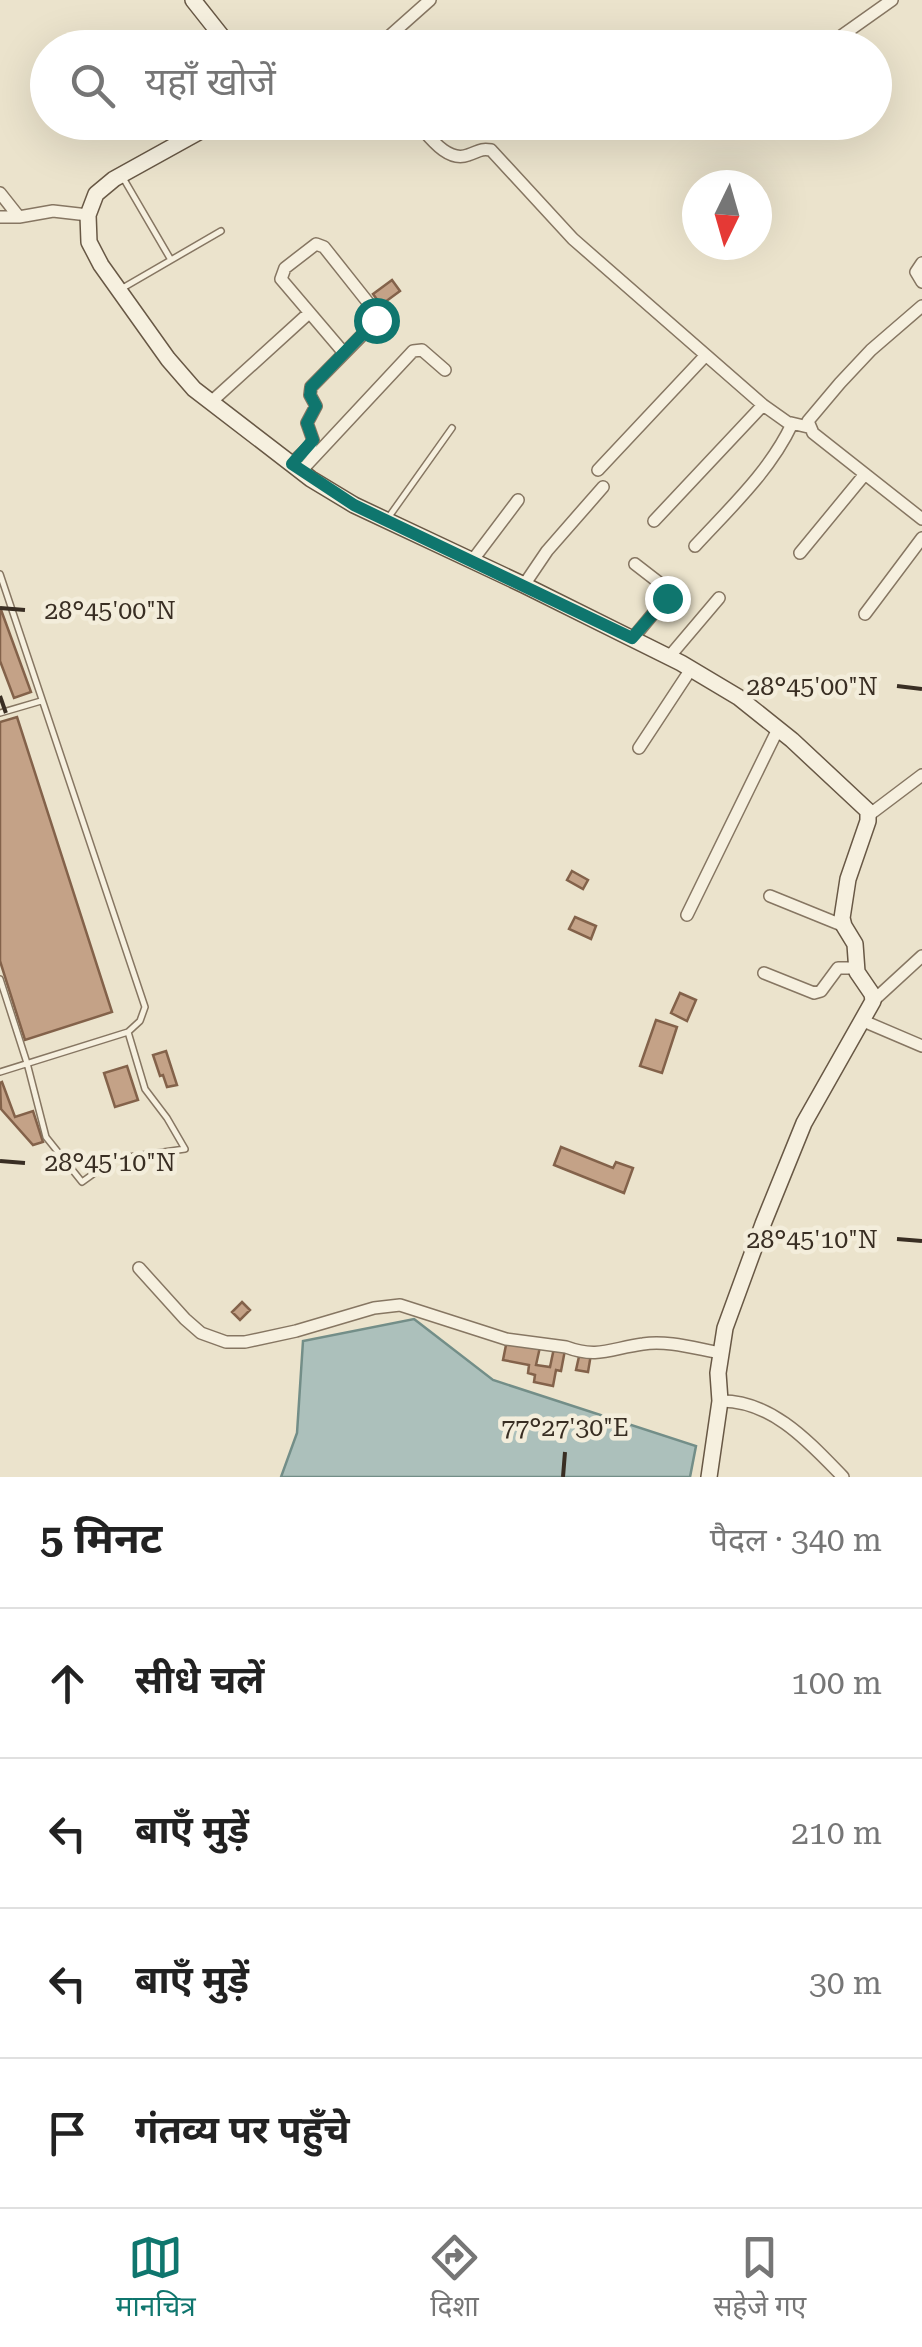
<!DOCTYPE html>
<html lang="hi">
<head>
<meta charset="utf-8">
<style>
	body { margin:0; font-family:"Roboto Serif","Noto Sans Devanagari",serif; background:#f6f6f6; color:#222 }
	.compass { position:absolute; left:682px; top:170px; width:90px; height:90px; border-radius:50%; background:#fff; box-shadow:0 10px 40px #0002; rotate:185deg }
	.stop { position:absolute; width:30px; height:30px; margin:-22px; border:8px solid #0f766e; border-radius:50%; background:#fff }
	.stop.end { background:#0f766e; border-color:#fff; box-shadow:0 2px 10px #0008 }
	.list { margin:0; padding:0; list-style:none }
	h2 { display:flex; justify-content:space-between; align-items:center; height:130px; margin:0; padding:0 40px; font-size:42px }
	h2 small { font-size:32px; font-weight:400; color:#767676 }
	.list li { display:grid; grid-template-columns:65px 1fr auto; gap:30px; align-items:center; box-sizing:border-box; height:150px; padding:0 40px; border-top:2px solid #e0e0e0 }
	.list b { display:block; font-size:38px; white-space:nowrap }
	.list em { font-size:32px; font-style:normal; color:#767676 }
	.icon { flex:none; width:55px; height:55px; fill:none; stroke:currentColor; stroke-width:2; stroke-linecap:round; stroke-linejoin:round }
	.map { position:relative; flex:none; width:922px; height:1477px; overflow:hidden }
	.search { position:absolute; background:#fff; box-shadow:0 10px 40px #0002; left:30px; right:30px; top:30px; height:110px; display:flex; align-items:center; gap:25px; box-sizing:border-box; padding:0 35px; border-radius:55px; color:#767676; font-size:38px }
	.sheet { height:730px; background:#fff }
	nav { display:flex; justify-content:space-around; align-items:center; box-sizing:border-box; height:140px; border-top:2px solid #e0e0e0; background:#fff; font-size:28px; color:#767676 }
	nav a { display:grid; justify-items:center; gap:5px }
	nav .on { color:#0f766e }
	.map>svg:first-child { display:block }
	.water { fill:#acc0bb; stroke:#738e88; stroke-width:2.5 }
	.building { fill:#c4a287; stroke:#83624a; stroke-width:2.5 }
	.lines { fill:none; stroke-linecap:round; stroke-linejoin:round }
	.lane-casing { stroke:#867662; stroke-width:8 }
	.street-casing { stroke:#867662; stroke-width:14 }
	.secondary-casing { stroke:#685845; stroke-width:18 }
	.lane { stroke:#f6f0df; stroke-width:5 }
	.street { stroke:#f6f0df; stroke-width:11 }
	.secondary { stroke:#f6f0df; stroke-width:15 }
	.rail { stroke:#392e23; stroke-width:4; stroke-dasharray:18 18; stroke-linecap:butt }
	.route { stroke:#0f766e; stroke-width:12 }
	.ticks { fill:none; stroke:#392e23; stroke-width:4 }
	.ticks-label { font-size:25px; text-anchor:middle; fill:#392e23; stroke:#f3eddb; stroke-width:9; stroke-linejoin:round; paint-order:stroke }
</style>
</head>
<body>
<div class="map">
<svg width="922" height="1477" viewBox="0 0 922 1477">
	<rect width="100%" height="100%" fill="#ebe3cc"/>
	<path class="water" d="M414,1319L493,1380L696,1446L690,1477H281L297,1433L303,1341Z"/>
	<path class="building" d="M392,280L400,291L381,305L373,294Z
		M0,607L31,692L14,698L0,661Z
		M17,717L112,1012L25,1040L0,961V722Z
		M572,871L588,880L583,889L567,880Z
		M575,917L596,926L591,939L569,929Z
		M680,993L696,1000L687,1021L671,1013Z
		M656,1020L677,1027L662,1073L640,1066Z
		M166,1051L177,1085L167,1087L163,1075L160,1076L153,1055Z
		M127,1066L138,1100L115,1107L104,1073Z
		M2,1082L15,1117L33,1111L43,1142L33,1145L1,1109L0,1083Z
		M561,1147L613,1168L616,1162L633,1168L624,1193L554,1165Z
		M242,1302L250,1310L240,1320L232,1312Z
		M507,1340L540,1347L536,1365L550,1367L554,1348L565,1350L561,1371L556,1370L553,1386L534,1382L535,1375L528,1373L529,1365L503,1360Z
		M580,1352L591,1354L588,1372L576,1370Z"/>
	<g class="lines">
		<g class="lane-casing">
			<path id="lane" d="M122,176L171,260
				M121,289L221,231
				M388,518L452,428
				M0,574L145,1007L140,1021L128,1032L0,1072
				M0,713L41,701
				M0,979L27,1063L46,1137L82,1182L114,1159L185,1149L167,1118L145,1089L128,1032"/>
		</g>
		<g class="street-casing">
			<path id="street" d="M837,39L892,0
				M376,48L430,0
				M416,122C429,136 447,163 468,155C478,152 480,148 491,150L573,239L763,405L787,422L808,427
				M0,193L19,217
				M0,217H19L53,211L88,215
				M922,263L916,272L922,282
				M922,306L871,350L840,383L808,421L813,433L922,519
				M211,402L309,313
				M291,464L310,446L313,440L307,423L316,406L310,395L311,387L374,323L376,319L374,310L324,247L316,244L285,268L281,279L344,353
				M598,470L706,355
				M301,471L413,351L422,350L445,370
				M654,521L763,405
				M695,546C730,508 770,471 792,424
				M800,553L865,474
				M472,561L518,500
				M524,585L547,551L603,487
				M865,614L922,538
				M632,639L667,597L666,588L635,564
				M669,657L719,598
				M639,748L691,669
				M869,815L922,775
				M770,896L844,926
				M687,915L778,729
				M764,973L814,993L821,991L838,968H855
				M873,1001L922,956
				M861,1020L922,1046
				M139,1268L185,1319L201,1333L226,1342H245L296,1331L374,1308L400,1305L506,1339L566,1347C598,1359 612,1348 643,1344C668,1340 697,1349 721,1353
				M720,1401C772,1400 810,1443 843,1477"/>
		</g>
		<g class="secondary-casing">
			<path id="secondary" d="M193,0L231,48
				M217,122L114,179L96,194L88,215L89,242L101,265L168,359L194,389L311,479L354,505L524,585L681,663L738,697L792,740L868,811V821L848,879L842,918L844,926L855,944L857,972L872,994L873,1001L804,1123L763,1224L725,1328L718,1373L720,1401L709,1477"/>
		</g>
		<use href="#lane" class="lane"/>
		<use href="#street" class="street"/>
		<use href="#secondary" class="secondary"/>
		<path class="rail" d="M0,696L8,719"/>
	</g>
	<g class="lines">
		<path class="route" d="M376,320L311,387L310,395L316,406L307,423L313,440L292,464L354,505L632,638L667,598"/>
	</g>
	<path class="ticks" d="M0,608L25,610M897,686L922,689M0,1161L25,1163M897,1239L922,1241M563,1477L565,1452"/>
	<g class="ticks-label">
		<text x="110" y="619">28°45'00"N</text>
		<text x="812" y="695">28°45'00"N</text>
		<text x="110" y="1171">28°45'10"N</text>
		<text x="812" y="1248">28°45'10"N</text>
		<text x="565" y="1436">77°27'30"E</text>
	</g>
</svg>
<svg class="compass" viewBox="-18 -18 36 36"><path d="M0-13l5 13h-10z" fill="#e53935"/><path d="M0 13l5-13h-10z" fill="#767676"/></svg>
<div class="stop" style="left:376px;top:320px"></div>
<div class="stop end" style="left:667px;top:598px"></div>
<div class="search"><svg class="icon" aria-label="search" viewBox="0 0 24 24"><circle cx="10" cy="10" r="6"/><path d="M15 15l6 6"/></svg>यहाँ खोजें</div>
</div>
<section class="sheet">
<h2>5 मिनट<small>पैदल · 340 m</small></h2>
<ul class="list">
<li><svg class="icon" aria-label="ahead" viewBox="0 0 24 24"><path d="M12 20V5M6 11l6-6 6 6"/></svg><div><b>सीधे चलें</b></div><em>100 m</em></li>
<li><svg class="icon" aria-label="left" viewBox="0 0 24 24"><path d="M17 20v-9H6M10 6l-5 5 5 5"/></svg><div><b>बाएँ मुड़ें</b></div><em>210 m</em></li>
<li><svg class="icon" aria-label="left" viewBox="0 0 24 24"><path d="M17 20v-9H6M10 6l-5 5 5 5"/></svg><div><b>बाएँ मुड़ें</b></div><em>30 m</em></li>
<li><svg class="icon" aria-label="arrive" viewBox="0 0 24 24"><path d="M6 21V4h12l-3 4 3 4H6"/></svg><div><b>गंतव्य पर पहुँचे</b></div></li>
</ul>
</section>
<nav>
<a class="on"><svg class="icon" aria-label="map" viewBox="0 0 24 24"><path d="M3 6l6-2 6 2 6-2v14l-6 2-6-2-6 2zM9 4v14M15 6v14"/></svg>मानचित्र</a>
<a><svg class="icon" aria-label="directions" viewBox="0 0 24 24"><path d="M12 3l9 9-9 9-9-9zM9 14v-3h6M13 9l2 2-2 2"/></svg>दिशा</a>
<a><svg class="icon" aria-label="saved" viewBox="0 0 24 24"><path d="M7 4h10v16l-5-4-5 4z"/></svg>सहेजे गए</a>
</nav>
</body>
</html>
